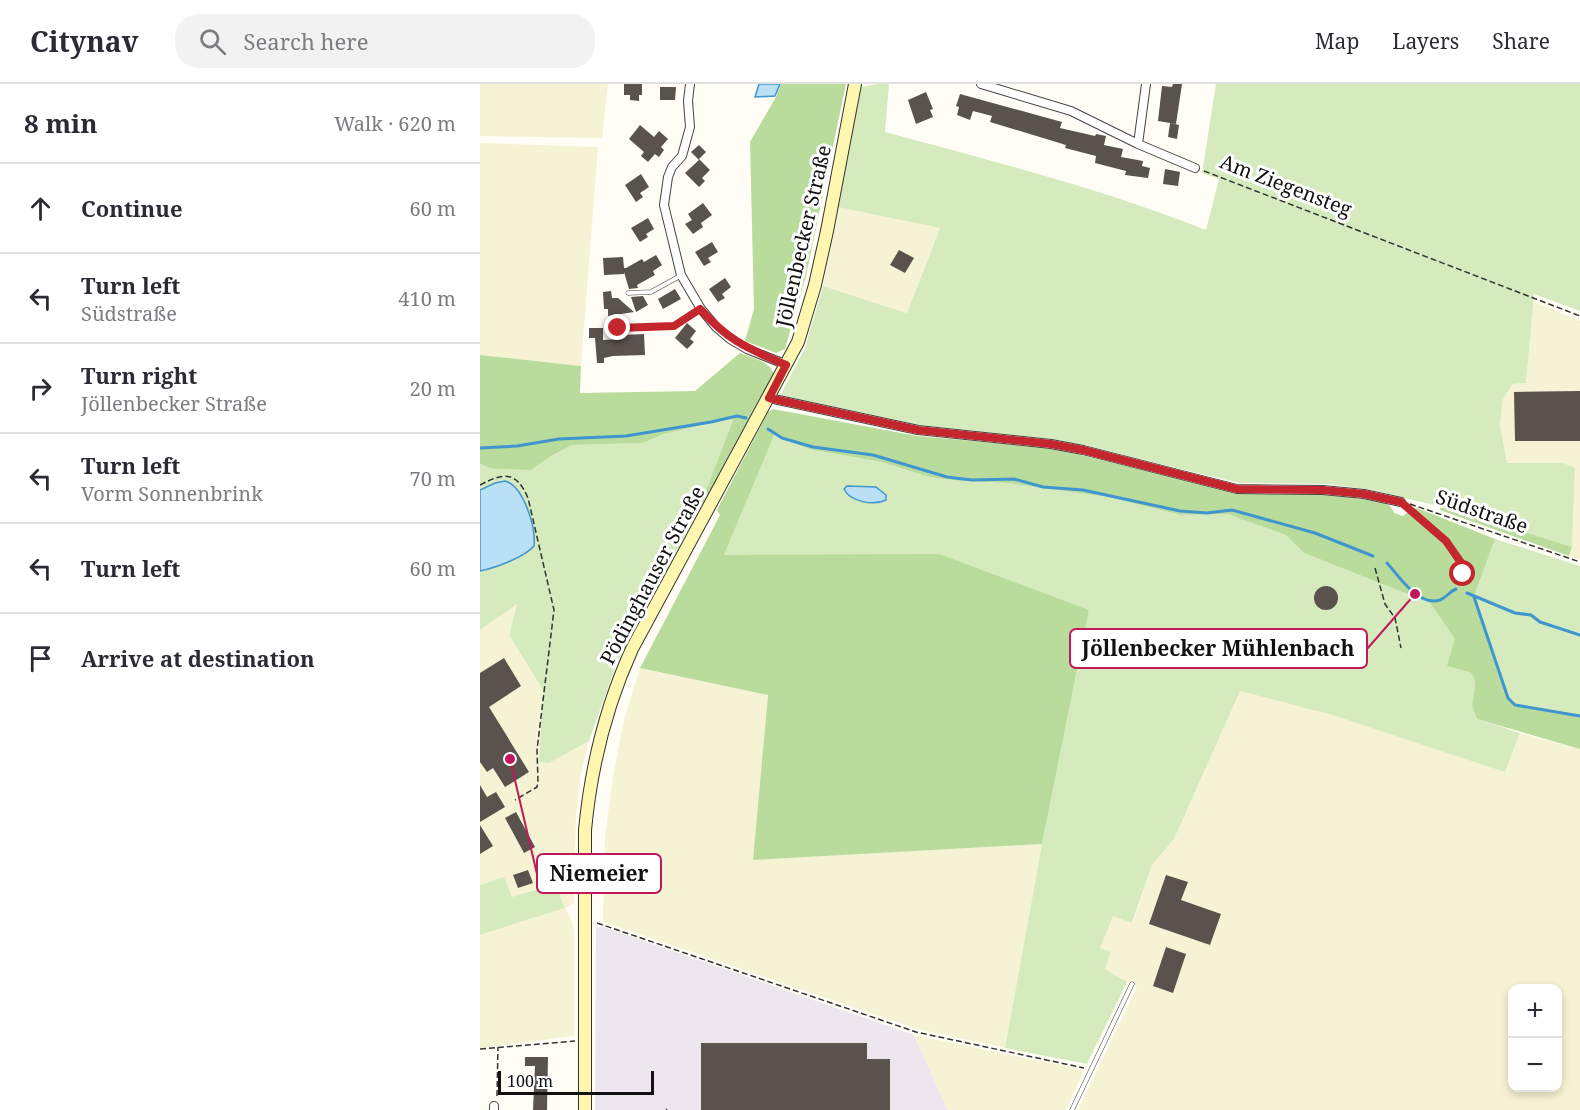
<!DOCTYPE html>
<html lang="en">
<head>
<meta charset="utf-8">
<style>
	body { margin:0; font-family:"Noto Serif",serif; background:#f2f2f3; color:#2b2b33 }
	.controls { position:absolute; right:18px; bottom:18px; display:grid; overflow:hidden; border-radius:12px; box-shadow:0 3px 9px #0003 }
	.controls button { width:54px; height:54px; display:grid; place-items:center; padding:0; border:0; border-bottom:2px solid #e1e1e2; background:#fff; color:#2b2b33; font:30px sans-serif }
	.scale { position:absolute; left:18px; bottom:15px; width:156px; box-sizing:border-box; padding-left:6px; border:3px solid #111; border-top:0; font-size:16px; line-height:21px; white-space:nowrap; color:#111; -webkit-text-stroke:4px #fff; paint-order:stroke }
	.stop { position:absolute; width:18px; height:18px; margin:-14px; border:4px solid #c4262e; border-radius:50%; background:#fff }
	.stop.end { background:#c4262e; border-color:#fff; box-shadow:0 2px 6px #0008 }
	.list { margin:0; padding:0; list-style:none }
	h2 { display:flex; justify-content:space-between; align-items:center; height:78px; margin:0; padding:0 24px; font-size:26px }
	h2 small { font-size:20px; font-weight:400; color:#7c7c81 }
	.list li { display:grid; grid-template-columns:39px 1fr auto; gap:18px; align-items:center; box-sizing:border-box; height:90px; padding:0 24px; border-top:2px solid #e1e1e2 }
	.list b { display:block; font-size:22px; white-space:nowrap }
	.list p { margin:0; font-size:20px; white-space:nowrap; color:#7c7c81 }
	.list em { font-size:20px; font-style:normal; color:#7c7c81 }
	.icon { flex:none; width:33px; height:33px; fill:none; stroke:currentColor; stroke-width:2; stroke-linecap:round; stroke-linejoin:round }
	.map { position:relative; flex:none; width:1100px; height:1026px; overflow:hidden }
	header { display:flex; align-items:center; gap:36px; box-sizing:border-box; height:84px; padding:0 30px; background:#fff; border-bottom:2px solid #e1e1e2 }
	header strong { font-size:28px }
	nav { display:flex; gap:33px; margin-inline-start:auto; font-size:21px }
	.search { width:420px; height:54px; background:#f2f2f3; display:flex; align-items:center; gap:15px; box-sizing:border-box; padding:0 21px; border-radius:24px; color:#7c7c81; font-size:22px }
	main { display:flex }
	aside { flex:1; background:#fff }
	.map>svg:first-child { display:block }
	.industrial { fill:#eee6ef }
	.farmland { fill:#f6f3d4; fill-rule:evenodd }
	.green { fill:#d5ebbd }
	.forest { fill:#b9dc9c }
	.water { fill:#b9e0f7; stroke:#3f96cf; stroke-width:1.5 }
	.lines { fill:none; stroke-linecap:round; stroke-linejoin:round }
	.stream { stroke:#3f96cf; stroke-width:3 }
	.building { fill:#5a524d }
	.service-casing { stroke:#444; stroke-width:5 }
	.minor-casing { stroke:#444; stroke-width:10 }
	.secondary-casing { stroke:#333; stroke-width:14 }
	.path { stroke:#333; stroke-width:1.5; stroke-dasharray:6 3; stroke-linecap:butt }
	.service { stroke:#fff; stroke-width:4 }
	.minor { stroke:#fff; stroke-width:8 }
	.secondary { stroke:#fff6b0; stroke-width:12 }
	.route { stroke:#c4262e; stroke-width:8 }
	.labels { text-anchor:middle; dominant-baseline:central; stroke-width:6; stroke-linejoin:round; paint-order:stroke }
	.street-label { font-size:20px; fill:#111; stroke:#fff }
	.leader { fill:none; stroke:#c2185b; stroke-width:2 }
	.callout-dot { fill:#c2185b; stroke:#fff; stroke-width:2 }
	.callout { fill:#fff; stroke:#c2185b; stroke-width:2 }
	.callout-label { font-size:21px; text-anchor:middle; font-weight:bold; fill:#111 }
</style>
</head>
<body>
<header>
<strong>Citynav</strong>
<div class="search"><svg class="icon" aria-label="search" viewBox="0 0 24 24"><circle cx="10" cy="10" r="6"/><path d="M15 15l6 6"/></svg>Search here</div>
<nav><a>Map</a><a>Layers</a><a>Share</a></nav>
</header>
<main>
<aside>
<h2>8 min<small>Walk · 620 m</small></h2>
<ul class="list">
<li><svg class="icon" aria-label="ahead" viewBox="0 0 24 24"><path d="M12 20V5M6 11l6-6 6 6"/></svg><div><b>Continue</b></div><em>60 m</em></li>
<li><svg class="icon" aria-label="left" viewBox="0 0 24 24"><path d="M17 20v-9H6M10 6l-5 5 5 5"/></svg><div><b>Turn left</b><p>Südstraße</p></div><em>410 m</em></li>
<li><svg class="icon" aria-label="right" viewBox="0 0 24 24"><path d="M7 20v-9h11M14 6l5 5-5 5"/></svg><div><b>Turn right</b><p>Jöllenbecker Straße</p></div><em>20 m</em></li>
<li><svg class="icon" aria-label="left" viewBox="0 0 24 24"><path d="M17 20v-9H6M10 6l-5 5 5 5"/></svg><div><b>Turn left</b><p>Vorm Sonnenbrink</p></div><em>70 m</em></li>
<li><svg class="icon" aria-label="left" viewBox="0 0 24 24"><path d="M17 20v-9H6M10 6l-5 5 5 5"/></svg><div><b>Turn left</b></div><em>60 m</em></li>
<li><svg class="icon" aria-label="arrive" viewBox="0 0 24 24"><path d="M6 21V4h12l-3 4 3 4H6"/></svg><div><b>Arrive at destination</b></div></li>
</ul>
</aside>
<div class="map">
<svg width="1100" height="1026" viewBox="0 0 1100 1026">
	<rect width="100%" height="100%" fill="#fffdf5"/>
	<path class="industrial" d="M116,843H124L434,951L468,1026H115Z"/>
	<path class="farmland" d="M0,0H128L122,54L0,52Z
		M0,59L118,63L101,282L0,271Z
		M358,123L460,143L427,229L343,202Z
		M1053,217L1100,237V476L1089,472L1092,463L1095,384L1083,379H1027L1020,341L1023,315L1033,300L1046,299Z
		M37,519L29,551L63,606L59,678L69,679L109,657L101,689L96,731L94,819L85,824L92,837L94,850V952L0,964V851L85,824L74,797L32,814L24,794L0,801V546Z
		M160,584L288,611L273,776L562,760L525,964L437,945L123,838L125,753L133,693L144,636Z
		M760,606L849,630L1025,687L1040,649L1100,665V1026H598L657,903L625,886L631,869L620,864L633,831L653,839L672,781L694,755ZM1032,904H1078V1004H1032Z
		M434,951L599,985L604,987L586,1026H468Z"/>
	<path class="green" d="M398,0H409L405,48C513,77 622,105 726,146L739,95L722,89L736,0H1100V227L1054,210L1046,299L1033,300L1023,315L1020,341L1027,379H1083L1095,384L1092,463L979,427L892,406L847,400L760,399L603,362L553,354L438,344L305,315L301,310L325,264L343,202L427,229L460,144L358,123L380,3Z
		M255,334L219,425L137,578L109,657L69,679L59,678L63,606L29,551L37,520L0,546V487L10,485L43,470L15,399L0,406V380L13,385L51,386L71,372L92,361L163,359L184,350Z
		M293,351L328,365L401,378L449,393L480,397L527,399L627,413L701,431L747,430L807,451L824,469L950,519L975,555L990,588L994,593L995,601L992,621L997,635L1040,649L1025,688L849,630L760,607L694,755L672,781L652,839L633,832L620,864L631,868L625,885L647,898L607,980L525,964L562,760L609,526L244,471Z
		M1015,455L1100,482V633L1035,622L1027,614L995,510Z
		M24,793L32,813L64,803L74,797L85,824L0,851V801Z"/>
	<path class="forest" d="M301,0H366L326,192L305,265L296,269L265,257L274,225L270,58L296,13Z
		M260,269C272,274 291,277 294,291L271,338L219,425L254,334L184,350L163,359L92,361L71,372L51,386L13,385L0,380V271L101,282L100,309L215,307Z
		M293,325L437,352L572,364L755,408L843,410L882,415L906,419L911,423L914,429L923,432L932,425L937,424L1015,455L995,510L1027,613L1035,622L1100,633V665L997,635L992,621L995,601L994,593L989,588L967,582L975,555L950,519L824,469L806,451L747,430L701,431L627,413L527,399L480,397L449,393L401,378L328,365L294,351L244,471L459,470L609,526L562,760L273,776L288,611L160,584L240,431L237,426L288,328Z
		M961,423L979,427L1092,463L1089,472L960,426Z"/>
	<path class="water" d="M279,0H300L295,12L275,13Z
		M25,397C44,402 56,444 54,462C45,473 15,484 0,487V406L15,399Z
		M367,402L396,403L406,411V416C394,422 370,418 364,405Z"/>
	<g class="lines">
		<path class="stream" d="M288,345L302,354L333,363L393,371L467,393L492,396L534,395L563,403L603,406L700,427L727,429L752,426L835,449L893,472
			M0,364L37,362L79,355L146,352L231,338L257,332L266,334
			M907,479C919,492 938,523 960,516C967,513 969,508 976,505
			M987,509L1035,529L1051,531L1060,538L1100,551
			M994,513L1028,614L1035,621L1100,632"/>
	</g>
	<path class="building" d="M144,0H162V11H159V17L150,16V11H144Z
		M693,0H702L696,40L678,37L682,2L692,3Z
		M180,3H196L195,16H180Z
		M446,8L453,25L450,26L453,33L436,40L428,16Z
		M480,10L582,38L580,44L615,52L616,50L626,52L624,61L643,65L641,73L663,77L662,82L670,84L668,94L645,91L646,87L615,79L616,72L585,64L586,61L510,38L512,32L493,27L490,36L477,31L479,23L476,22Z
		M690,39L699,41L697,55L688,53Z
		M160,41L174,53L179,47L188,55L181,63L184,66L179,73L175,70L168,78L161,72L164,68L149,55Z
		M219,61L226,68L219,75L230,86L222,94L225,97L219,103L205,89L219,76L211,68Z
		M685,85L700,88L698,102L683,100Z
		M161,90L169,103L160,109L163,113L156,118L145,101Z
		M223,119L232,131L221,139L223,143L213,150L205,140L212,136L208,130Z
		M168,134L174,145L166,150L168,153L160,158L151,144Z
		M232,158L238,168L228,174L231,178L224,182L215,168Z
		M419,166L434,174L425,189L410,181Z
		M176,171L182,181L173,187L175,191L157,201L158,204L149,205L144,188V190L124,191L123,174L143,173L144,184H146L162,175L164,178Z
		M245,194L251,203L242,210L245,214L238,218L229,205Z
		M195,205L201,215L183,225L178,215Z
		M131,207L132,214H138L154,228L128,232V225H124L123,208Z
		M163,212L168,221L156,228L151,213Z
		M207,239L216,247L210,255L214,258L207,265L195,254Z
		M109,244H123V256L143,255L142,251L164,250L165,271L133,272L124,274V279H117L115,254H109Z
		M1100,307V357H1035L1034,308Z
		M834 514a12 12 0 1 1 24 0a12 12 0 1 1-24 0Z
		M24,574L41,602L9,623L49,688L25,703L13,684L7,688L0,678V589Z
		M0,701L7,713L16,708L25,723L0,738Z
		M36,728L55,763L44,769L25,734Z
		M0,741L13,762L0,770Z
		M48,786L53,799L38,804L33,791Z
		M686,791L708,798L701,816L741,830L730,861L669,840Z
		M686,863L706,870L693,909L673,902Z
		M221,959H387V975H410V1026H221Z
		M45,973H68L67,1026H53L55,982H45Z"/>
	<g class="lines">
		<g class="service-casing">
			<path id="service" d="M148,209L171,208L200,192
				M138,244L194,242L221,225
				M592,1026L652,900"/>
		</g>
		<g class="minor-casing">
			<path id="minor" d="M210,0L208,17L210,43L202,72L192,83L188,93L184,121L201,191L221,225L236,243L250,255L267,265L307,281
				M501,0L591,27L658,60L715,84
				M658,60L666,0
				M289,314L438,346L571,360L603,366L757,405L843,406L884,410L921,418
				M14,1026V1022"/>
		</g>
		<g class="secondary-casing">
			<path id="secondary" d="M105,1026V746C111,683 126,622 152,565L318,258L335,201L347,147L375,0"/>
		</g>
		<path class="path" d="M724,87L1100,232
			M0,401C23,389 36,386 48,414L74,526L57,666L58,698L57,703L35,716
			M930,420L1100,478
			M929,425L966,457L982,481L983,501
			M895,484L905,520L915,534L921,564
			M117,839L436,948L604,984
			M0,965L95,957
			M17,1012L18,963
			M186,1025L187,1026"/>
		<use href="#service" class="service"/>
		<use href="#minor" class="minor"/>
		<use href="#secondary" class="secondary"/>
	</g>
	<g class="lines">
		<path class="route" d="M138,244L194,242L220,225C250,258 267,264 306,281L289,314L438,346L571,360L603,366L757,405L843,406L884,410L921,418L966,457L982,480L983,490"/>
	</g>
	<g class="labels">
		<g class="street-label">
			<text transform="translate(806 101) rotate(21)">Am Ziegensteg</text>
			<text transform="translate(323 152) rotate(-77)">Jöllenbecker Straße</text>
			<text transform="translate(1002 427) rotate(19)">Südstraße</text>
			<text transform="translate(172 491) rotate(-62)">Pödinghauser Straße</text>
		</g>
	</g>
	<path class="leader" d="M935 510L887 565M30 675L57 790"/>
	<g class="callout-dot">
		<circle cx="935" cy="510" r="6"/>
		<circle cx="30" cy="675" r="6"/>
	</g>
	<g class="callout">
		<rect x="590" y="545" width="297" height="39" rx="6"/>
		<rect x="57" y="770" width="124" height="39" rx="6"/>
	</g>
	<g class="callout-label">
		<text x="738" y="572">Jöllenbecker Mühlenbach</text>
		<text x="119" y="797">Niemeier</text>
	</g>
</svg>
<div class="controls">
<button>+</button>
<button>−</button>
</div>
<div class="scale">100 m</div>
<div class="stop" style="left:983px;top:490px"></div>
<div class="stop end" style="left:138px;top:244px"></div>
</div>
</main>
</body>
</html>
